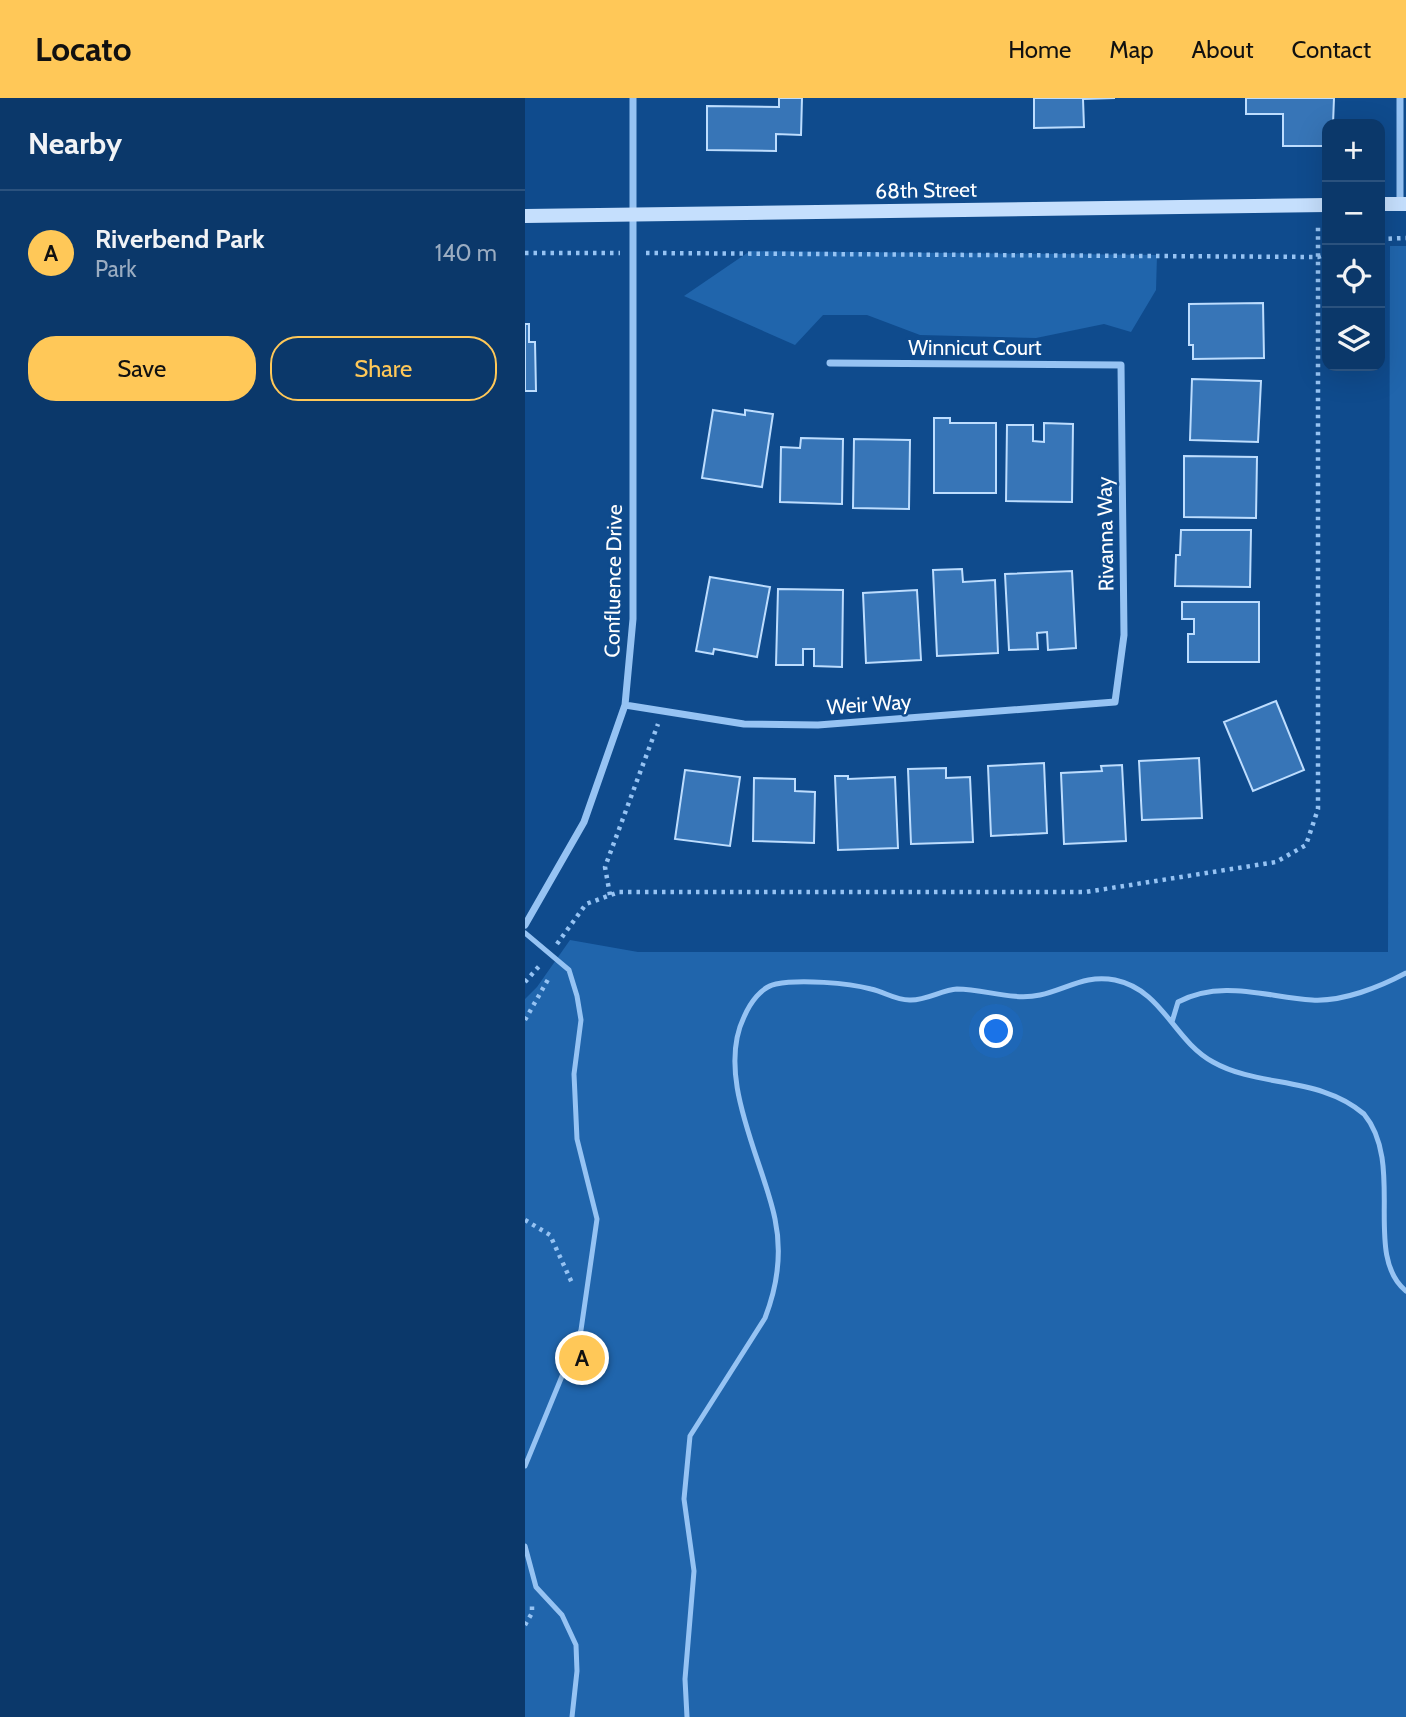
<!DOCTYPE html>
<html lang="en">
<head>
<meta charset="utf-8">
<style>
	body { margin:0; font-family:Cabin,sans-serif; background:#194372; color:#f1f3f6 }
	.controls { position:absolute; right:21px; top:21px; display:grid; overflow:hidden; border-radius:14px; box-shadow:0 7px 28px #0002 }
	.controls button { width:63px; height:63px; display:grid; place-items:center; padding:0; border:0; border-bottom:2px solid #2b527e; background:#0b386a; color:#f1f3f6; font:35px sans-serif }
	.you { position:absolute; left:472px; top:934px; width:24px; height:24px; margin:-18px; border:5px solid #fff; border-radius:50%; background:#1a73e8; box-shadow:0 0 0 10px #1a73e833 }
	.badge { display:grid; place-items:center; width:46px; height:46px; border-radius:50%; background:#ffc858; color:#111; font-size:23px; font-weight:700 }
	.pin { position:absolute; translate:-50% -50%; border:4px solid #fff; box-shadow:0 2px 7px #0006 }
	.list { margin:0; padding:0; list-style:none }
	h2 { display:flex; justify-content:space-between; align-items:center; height:91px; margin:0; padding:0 28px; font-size:30px }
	h2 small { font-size:23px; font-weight:400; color:#9aacc1 }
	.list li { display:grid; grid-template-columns:46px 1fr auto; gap:21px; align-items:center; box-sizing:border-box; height:126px; padding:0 28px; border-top:2px solid #2b527e }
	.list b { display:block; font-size:26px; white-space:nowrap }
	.list p { margin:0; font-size:23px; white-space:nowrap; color:#9aacc1 }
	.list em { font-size:23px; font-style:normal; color:#9aacc1 }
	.actions { display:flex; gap:14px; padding:21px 28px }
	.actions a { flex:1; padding:16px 0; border:2px solid #ffc858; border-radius:28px; text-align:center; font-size:24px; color:#ffc858 }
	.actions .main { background:#ffc858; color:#111 }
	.icon { flex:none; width:38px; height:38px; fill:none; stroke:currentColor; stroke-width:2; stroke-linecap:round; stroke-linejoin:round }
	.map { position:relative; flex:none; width:881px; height:1619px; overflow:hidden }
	header { display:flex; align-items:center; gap:42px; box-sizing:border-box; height:98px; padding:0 35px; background:#ffc858; color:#111 }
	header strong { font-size:33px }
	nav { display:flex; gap:38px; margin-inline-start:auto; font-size:24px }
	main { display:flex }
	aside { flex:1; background:#0b386a }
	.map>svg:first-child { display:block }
	.green { fill:#2065ac }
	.building { fill:#3775b7; stroke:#bdddfe; stroke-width:2 }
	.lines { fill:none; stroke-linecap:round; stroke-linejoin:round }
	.path { stroke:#96c3f3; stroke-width:4.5; stroke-dasharray:3.5 5; stroke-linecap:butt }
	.lane { stroke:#96c3f3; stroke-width:5 }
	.street { stroke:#96c3f3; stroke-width:7 }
	.secondary { stroke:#c5dffd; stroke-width:14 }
	.labels { text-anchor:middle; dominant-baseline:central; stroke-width:5; stroke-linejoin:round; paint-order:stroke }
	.street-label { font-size:21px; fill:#fff; stroke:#0f4b8d }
</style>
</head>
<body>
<header>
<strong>Locato</strong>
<nav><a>Home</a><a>Map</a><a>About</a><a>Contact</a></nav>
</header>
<main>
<aside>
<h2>Nearby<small></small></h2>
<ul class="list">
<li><span class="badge">A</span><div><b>Riverbend Park</b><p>Park</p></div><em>140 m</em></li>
</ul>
<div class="actions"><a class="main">Save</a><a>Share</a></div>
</aside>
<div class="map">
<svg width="881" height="1619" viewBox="0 0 881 1619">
	<rect width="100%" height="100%" fill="#0f4b8d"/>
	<path class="green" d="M865,148H881V1619H0V901L12,889L45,842L113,854H863Z
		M225,153L632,157L631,192L606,234L579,226L511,240L395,237L342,217H298L270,247L159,198Z"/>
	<path class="building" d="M254,0H277L276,37L251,36V53L182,52V8L254,9Z
		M509,0H590L558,1L559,29L509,30Z
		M721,0H809L808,26H802V48H758V16H721Z
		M738,205L739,260L668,261V247H664V206Z
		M0,226H4V244H10L11,293H0Z
		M667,281L736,283L733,344L665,342Z
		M188,312L220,317V312L248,316L237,389L177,380Z
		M409,320H425V325H471V395H409Z
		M519,325L548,326L547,404L481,403L482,327H508V343L519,344Z
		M276,340L318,341L317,406L255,404L256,349L275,350Z
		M329,341L385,342L384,411L328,410Z
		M659,358L732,359L731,420L659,419Z
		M656,432H726L725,489L650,488L651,457H655Z
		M437,471L438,484L470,482L473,555L412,558L408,472Z
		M547,473L551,550L523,552L522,534L512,535L513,551L484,552L480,476Z
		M185,479L245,489L232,559L189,551L188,556L171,553Z
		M253,491L318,492L317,569L289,568V551H278V567H251Z
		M392,492L396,562L341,565L338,495Z
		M657,504H734V564H663V536H669V521H657Z
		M751,603L779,672L728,693L699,624Z
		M674,660L677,720L617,722L614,663Z
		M519,665L522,735L466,738L463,668Z
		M597,667L601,743L539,746L536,675L577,673L576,668Z
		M421,670V680L445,679L448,744L386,746L383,671Z
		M160,672L215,679L205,748L150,741Z
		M310,678H323V681L370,679L373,750L313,752Z
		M229,680L270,681V693L290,694L289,745L228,743Z"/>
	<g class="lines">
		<path class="path" d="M855,141L881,140
			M0,155H95
			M121,155L793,159L802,156
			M85,797L80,769L133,626
			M32,846L61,806L94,794H561L751,764L781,747L793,711V125
			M0,884L16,866
			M0,922L25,878
			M0,1122L25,1137L47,1185
			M0,1527L7,1515V1505"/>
		<path class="lane" d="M0,835L44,872L52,898L56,922L49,976L52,1041L72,1121L56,1232L0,1368
			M647,924L653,904C696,881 742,899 787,902C817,904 855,889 881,875
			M0,1448L11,1489L37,1517L51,1547L52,1573L47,1619
			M162,1619L160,1581L169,1473L159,1401L165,1338L240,1220C252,1189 257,1154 250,1121C238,1062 190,979 219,919C225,905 236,889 251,886C275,881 323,885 346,891C360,894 372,903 386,902C402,902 417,892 432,891C460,891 487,903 515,897C542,891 561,876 590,882C638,892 648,942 688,964C734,990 795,978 839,1016C881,1067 837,1157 881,1193"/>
		<path class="street" d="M875,0V106
			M100,607L219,626L293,627L590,604L599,537L596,267L305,265
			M0,827L59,724L100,607L108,521V0"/>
		<path class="secondary" d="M855,106H881
			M0,118L802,107"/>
	</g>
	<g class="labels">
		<g class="street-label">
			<text transform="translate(401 92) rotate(-1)">68th Street</text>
			<text x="450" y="249">Winnicut Court</text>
			<text transform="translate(580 436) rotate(-91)">Rivanna Way</text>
			<text transform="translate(88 483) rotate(-89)">Confluence Drive</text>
			<text transform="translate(344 606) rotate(-4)">Weir Way</text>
		</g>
	</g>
</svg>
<div class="controls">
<button>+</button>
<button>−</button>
<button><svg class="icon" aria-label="locate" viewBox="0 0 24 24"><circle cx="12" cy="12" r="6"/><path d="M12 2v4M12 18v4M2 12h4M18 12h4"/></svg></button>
<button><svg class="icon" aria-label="layers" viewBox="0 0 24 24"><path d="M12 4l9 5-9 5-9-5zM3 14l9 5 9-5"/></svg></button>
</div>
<div class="you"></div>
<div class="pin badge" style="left:57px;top:1260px">A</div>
</div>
</main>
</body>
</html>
